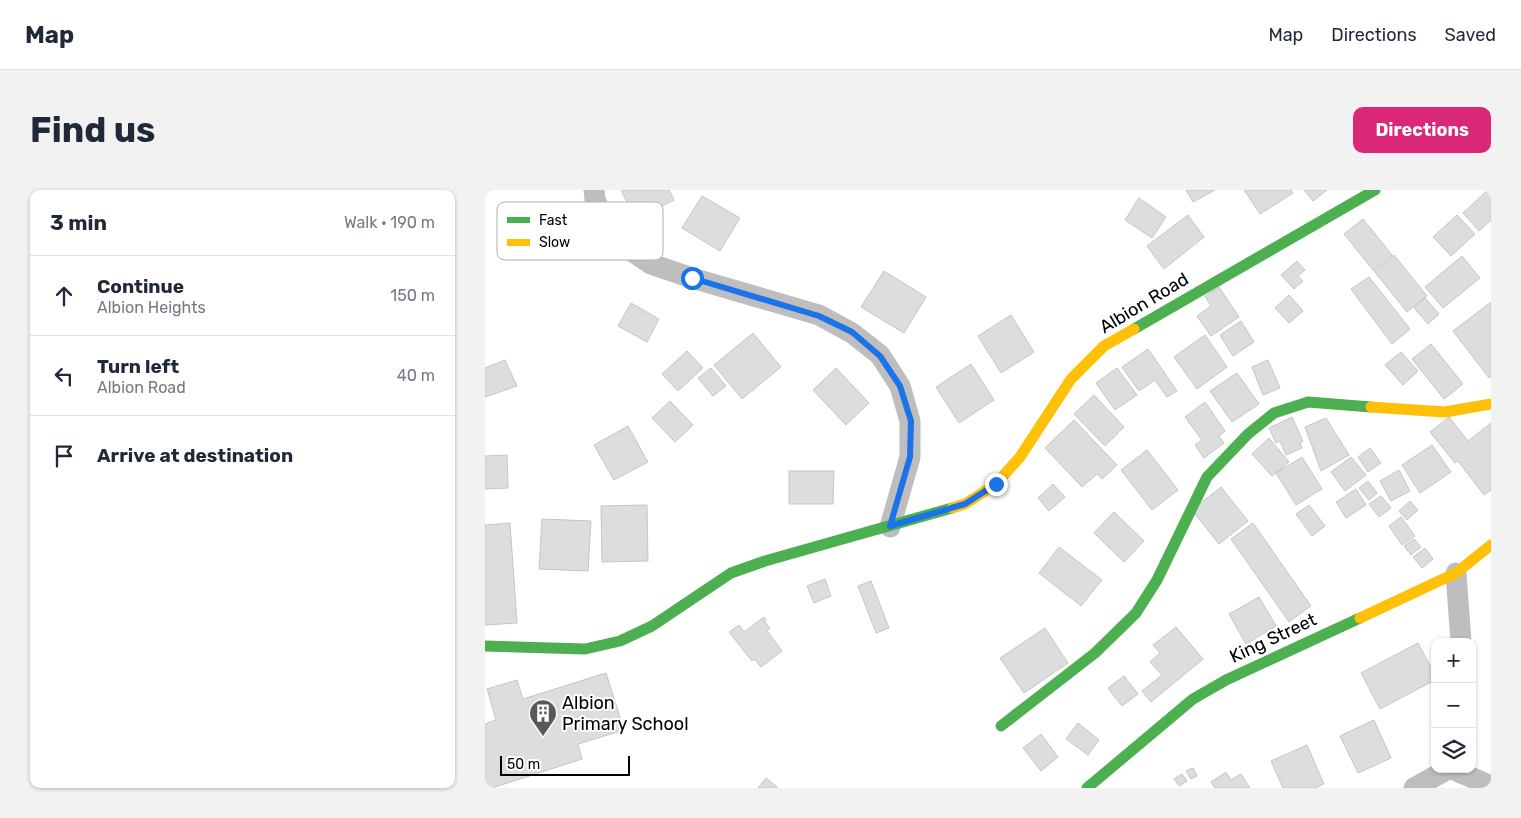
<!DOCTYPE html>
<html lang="en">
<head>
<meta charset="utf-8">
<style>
	body { margin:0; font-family:Rubik,sans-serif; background:#f2f2f3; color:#1f2937 }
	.controls { position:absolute; right:15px; bottom:15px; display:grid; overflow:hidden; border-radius:10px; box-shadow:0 1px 4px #0004 }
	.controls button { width:45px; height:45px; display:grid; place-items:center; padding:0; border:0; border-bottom:1px solid #e0e1e3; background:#fff; color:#1f2937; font:25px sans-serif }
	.scale { position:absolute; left:15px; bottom:12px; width:130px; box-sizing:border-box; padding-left:5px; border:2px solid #000; border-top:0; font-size:14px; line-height:18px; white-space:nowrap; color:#000; -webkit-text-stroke:4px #fff; paint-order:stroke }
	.stop { position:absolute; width:15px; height:15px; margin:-11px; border:4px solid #1a73e8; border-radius:50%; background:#fff }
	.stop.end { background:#1a73e8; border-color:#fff; box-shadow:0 1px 5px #0008 }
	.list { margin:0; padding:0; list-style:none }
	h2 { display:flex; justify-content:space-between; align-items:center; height:65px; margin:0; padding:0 20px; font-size:21px }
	h2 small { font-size:16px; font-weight:400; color:#747a83 }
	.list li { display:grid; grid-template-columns:32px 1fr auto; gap:15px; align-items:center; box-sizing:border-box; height:80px; padding:0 20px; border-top:1px solid #e0e1e3 }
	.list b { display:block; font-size:19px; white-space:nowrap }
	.list p { margin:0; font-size:16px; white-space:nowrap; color:#747a83 }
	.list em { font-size:16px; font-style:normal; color:#747a83 }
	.icon { flex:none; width:28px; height:28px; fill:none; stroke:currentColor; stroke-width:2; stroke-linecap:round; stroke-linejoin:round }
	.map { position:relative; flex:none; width:1006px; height:598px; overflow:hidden; border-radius:10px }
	header { display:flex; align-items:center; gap:30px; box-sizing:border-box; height:70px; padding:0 25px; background:#fff; border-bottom:1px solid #e0e1e3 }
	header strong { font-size:24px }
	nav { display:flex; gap:28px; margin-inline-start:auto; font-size:18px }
	.intro { display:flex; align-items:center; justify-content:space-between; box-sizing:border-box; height:120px; padding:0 30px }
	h1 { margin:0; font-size:35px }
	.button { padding:12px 22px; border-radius:10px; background:#db2777; color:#fff; font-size:18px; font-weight:700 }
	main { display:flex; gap:30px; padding:0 30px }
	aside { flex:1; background:#fff; border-radius:10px; box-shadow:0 1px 4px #0004 }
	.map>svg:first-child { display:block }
	.building { fill:#ddd; stroke:#c5c5c5 }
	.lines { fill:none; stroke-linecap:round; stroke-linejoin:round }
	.street { stroke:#bebebe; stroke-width:21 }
	.fast { stroke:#4caf50; stroke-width:11 }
	.slow { stroke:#ffc107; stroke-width:11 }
	.route { stroke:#1a73e8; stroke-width:6 }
	.labels { text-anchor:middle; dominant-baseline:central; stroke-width:4; stroke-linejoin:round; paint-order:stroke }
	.street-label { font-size:18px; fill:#000; stroke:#fff }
	.poi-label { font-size:18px; fill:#000; stroke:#fff; text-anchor:start }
	.key { fill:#fff; stroke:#b2b2b2; stroke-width:1 }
	.key-label { font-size:14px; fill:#000 }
</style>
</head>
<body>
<header>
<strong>Map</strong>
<nav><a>Map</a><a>Directions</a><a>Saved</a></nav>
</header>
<div class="intro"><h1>Find us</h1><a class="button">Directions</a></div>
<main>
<aside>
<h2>3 min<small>Walk · 190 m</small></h2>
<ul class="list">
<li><svg class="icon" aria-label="ahead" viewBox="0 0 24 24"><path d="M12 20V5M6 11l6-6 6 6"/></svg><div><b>Continue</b><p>Albion Heights</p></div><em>150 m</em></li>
<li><svg class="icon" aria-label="left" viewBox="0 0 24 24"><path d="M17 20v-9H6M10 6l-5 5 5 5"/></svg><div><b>Turn left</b><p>Albion Road</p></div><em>40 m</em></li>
<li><svg class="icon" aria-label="arrive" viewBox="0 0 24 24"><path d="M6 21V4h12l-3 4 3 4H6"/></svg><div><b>Arrive at destination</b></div></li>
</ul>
</aside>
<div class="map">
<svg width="1006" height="598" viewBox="0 0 1006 598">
	<rect width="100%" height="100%" fill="#fff"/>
	<path class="building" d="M136,0H184L189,10L150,29Z
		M701,0H730L708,12Z
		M759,0H806L808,3L775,24Z
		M819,0H842L828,11Z
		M1003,0L1006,1V30L994,41L978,23Z
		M217,6L255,28L235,61L197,38Z
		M654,8L681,27L667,48L640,30Z
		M703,25L719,47L679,79L662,56Z
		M972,25L990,44L966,66L948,47Z
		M878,29L907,65L888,80L859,44Z
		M909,65L942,106L922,122L889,81Z
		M977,66L995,88L958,118L940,97Z
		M812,71L820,80L813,86L818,91L809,99L796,85Z
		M399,81L441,107L419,143L376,117Z
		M884,87L925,139L907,154L866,99Z
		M734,97L754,127L726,146L712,126L726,116L720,106Z
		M804,105L818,121L804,133L790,118Z
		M940,108L954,124L943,134L929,118Z
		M1006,112V186L1004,188L968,141Z
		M146,113L174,129L162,152L133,136Z
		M526,125L549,162L516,183L493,146Z
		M756,131L769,152L748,166L735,145Z
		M268,143L296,177L257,209L229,175Z
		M720,145L742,177L712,199L689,167Z
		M946,154L978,194L959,209L927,169Z
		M663,159L692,201L682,207L670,190L654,201L637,177Z
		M202,161L218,178L193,201L177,184Z
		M916,162L933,181L918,195L900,175Z
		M20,170L32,196L0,207V178Z
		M783,170L795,198L778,205L767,177Z
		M486,174L509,210L474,233L451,197Z
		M226,178L241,196L228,206L213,188Z
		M351,178L384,213L361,235L328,200Z
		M632,178L652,205L630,220L611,193Z
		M752,183L774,214L747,232L725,201Z
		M609,205L639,237L620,256L589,224Z
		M185,211L208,235L190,252L167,228Z
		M720,212L740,241L734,246L739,253L719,268L710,255L717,250L700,227Z
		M807,227L818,251L815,253L817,258L801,265L795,251L791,253L784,238Z
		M964,227L983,251L1006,233V300L999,305L973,271L970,273L945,242Z
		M841,228L864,265L836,281L820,237Z
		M589,230L632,275L617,289L612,284L597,297L560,258Z
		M143,236L163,272L129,290L109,255Z
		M784,248L804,272L787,286L767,264Z
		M947,255L966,282L935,303L917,275Z
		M885,258L896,273L883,282L873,267Z
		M662,260L693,300L667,320L636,280Z
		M22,265L23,298L0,299V266Z
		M817,267L837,299L811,315L791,283Z
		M866,267L881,285L860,301L846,282Z
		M914,280L925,301L906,311L895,291Z
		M304,281H349L348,314H304Z
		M883,291L892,303L884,310L874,298Z
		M568,294L580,307L564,321L553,308Z
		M736,297L763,331L734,354L707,320Z
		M871,299L881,315L861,328L851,312Z
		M896,306L906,318L894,327L884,314Z
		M925,311L933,320L922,330L914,321Z
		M162,315L163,371L117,372L116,316Z
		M824,315L840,336L827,346L811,324Z
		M629,322L659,351L639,372L609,343Z
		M916,327L930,346L917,355L904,336Z
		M57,329L106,331L103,381L54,379Z
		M25,333L32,433L0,435V335Z
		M768,333L826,416L804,432L746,349Z
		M929,349L936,357L926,365L919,356Z
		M574,357L617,390L596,416L554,383Z
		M940,358L948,369L937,378L928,367Z
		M340,389L346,406L329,413L322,396Z
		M386,391L404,438L391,443L373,396Z
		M774,407L791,436L761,454L744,424Z
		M279,427L281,430L279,431L285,438L282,441L297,461L276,477L269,469L267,471L244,442L254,435L259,442Z
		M691,437L718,469L666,512L657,501L677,485L665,472L675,463L668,455Z
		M560,438L583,473L539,503L515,468Z
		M933,453L950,485V490L895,519L876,483Z
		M121,483L139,540L93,554L97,569L7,598H0V534L11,530L2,499L32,490L38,509Z
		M639,486L653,504L637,516L623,498Z
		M889,530L906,568L873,583L855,546Z
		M593,533L614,550L603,565L581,549Z
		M556,544L573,567L556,581L538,558Z
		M822,555L839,594L830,598H798L786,571Z
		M708,578L712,586L706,589L701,581Z
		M741,582L746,590L756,584L765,598H730L726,592Z
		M697,584L702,591L694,596L689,589Z
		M281,588L293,598H273Z"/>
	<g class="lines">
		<path class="street" d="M109,0L110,9L119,32L136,54L166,74L207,88L334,125L367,143L395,165L415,196L425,231V267L405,337
			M971,383L976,452
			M967,579L1006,596
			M929,598L963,579"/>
		<path class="fast" d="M649,139L890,0
			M0,456L100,459L135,451L167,436L246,383L280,371L467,318
			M516,536L610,463L651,423L672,390L722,287L763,244L789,223L823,212L886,217
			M602,598L708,509L741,490L875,428"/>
		<path class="slow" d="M886,217L960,222L1006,214
			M467,318L480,314L511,294L535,267L586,189L619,156L649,139
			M875,428L971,383L1006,355"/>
	</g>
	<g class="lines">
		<path class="route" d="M207,88L334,126L367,142L395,166L415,196L426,231L425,267L405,336L480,314L511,294"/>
	</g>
	<defs>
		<g id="building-pin" transform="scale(1.4375)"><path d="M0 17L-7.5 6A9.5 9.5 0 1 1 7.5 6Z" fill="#595959" stroke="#fff"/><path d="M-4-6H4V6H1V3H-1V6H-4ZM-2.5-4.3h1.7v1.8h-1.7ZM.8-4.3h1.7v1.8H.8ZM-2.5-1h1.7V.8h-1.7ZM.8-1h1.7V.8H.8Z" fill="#fff"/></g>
	</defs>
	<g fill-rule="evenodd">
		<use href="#building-pin" x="58" y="523"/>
	</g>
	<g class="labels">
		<g class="street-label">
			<text transform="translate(659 113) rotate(-31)">Albion Road</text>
			<text transform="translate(788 448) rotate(-25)">King Street</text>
		</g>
		<g class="poi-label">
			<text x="77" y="513">Albion<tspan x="77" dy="21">Primary School</tspan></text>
		</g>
	</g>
	<rect x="12" y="12" width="166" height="58" rx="8" class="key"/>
	<rect x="22" y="27" width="23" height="6" fill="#4caf50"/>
	<rect x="22" y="49" width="23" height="7" fill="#ffc107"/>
	<g class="key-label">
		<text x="54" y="35">Fast</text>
		<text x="54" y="57">Slow</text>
	</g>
</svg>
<div class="controls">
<button>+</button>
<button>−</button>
<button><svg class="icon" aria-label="layers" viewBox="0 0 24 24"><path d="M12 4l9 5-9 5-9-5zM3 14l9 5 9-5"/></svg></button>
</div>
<div class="scale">50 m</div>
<div class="stop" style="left:207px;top:88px"></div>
<div class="stop end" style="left:511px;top:294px"></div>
</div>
</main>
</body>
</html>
